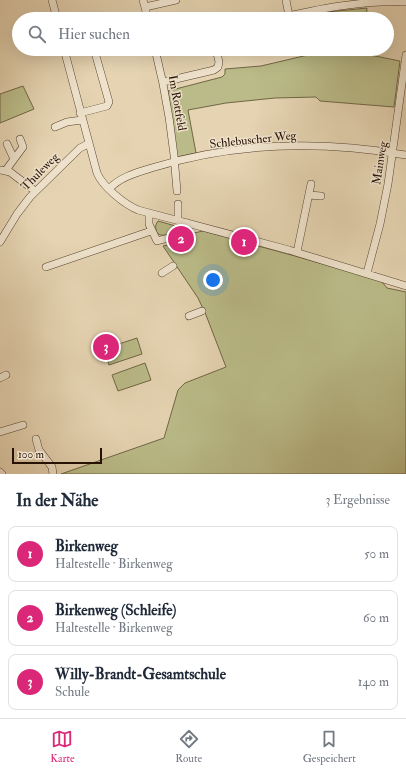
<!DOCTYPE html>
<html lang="de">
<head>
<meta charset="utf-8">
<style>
	body { margin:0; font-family:"IM FELL Double Pica",serif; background:#f2f2f3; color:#1f2937 }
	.scale { position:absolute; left:12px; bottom:10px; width:90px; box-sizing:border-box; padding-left:4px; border:2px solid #271103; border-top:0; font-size:11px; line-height:14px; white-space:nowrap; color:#271103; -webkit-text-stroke:3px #eee2cc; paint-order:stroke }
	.you { position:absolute; left:213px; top:280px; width:14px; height:14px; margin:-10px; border:3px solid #fff; border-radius:50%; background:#1a73e8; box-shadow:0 0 0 6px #1a73e833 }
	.badge { display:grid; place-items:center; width:26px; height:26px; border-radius:50%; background:#db2777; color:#fff; font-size:13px; font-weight:700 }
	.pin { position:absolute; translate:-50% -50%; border:2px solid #fff; box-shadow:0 1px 4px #0006 }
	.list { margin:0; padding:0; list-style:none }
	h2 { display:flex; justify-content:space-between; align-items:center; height:52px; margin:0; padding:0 16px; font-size:17px }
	h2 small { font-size:13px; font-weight:400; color:#747a83 }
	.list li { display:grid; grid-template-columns:26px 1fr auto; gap:12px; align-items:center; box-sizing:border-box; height:56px; margin:0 8px 8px; padding:0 8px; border:1px solid #e0e1e3; border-radius:8px }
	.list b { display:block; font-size:15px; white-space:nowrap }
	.list p { margin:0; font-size:13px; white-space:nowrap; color:#747a83 }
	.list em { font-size:13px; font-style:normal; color:#747a83 }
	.icon { flex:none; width:22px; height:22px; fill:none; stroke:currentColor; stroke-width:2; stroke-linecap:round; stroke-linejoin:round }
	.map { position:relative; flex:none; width:406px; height:474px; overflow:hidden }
	.search { position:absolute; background:#fff; box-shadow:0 4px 16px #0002; left:12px; right:12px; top:12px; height:44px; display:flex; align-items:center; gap:10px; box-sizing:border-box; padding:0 14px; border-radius:22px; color:#747a83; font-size:15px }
	.sheet { height:244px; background:#fff }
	nav { display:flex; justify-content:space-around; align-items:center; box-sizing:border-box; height:56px; border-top:1px solid #e0e1e3; background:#fff; font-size:11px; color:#747a83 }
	nav a { display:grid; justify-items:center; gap:2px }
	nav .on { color:#db2777 }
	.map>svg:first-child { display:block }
	.green { fill:#babb88; stroke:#706646 }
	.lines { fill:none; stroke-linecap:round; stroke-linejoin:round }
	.minor-casing { stroke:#56422e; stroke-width:8 }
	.minor { stroke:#eee2cc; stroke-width:7 }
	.labels { text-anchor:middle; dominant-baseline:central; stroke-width:3; stroke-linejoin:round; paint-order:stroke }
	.street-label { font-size:12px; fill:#271103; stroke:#eee2cc }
</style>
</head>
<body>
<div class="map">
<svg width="406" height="474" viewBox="0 0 406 474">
	<rect width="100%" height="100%" fill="#e5d3b1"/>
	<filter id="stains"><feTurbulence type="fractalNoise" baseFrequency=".005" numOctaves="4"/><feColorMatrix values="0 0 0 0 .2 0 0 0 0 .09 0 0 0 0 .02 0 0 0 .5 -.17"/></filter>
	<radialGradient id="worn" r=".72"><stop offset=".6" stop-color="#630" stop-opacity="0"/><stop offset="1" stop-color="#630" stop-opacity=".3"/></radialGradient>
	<path class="green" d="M367,8L366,19H319L318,13Z
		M325,49H365V54L400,61L394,107L320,101L316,97L275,98L226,103L188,110L196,153L177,157L168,91L222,77L225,74V69L261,66L325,51Z
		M23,86L34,109L0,123V94Z
		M158,221L179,227L176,232C170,234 158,239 156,230C155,226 156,224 158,221Z
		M203,231L295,256L378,280L383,283L387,288L406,292V474H61L164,438L178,390L185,383L226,367L206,315L198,298L163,246L183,242L194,233Z
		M137,338L142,354L109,365L104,349Z
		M145,363L151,380L118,391L112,375Z"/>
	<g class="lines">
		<g class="minor-casing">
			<path id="minor" d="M52,0L57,19
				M143,0L148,19
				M286,0L289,16
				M145,7L176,0
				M275,19C318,9 362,0 406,2
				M64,49L97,173C103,187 124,204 138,210L289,250L406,286
				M155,49C167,96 174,142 177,191
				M163,82L214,70L218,67L219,62L216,49
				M80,113L107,106L109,102L94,49
				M55,127L67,122L82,120
				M7,144L14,159
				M0,170L10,172L35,191
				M6,170L23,147L20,139
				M109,189C121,176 139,172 155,167C236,142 323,141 406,155
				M309,195L321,196
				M178,204V220
				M149,213V224L157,241C171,237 182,237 188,223
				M0,242L17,214L30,197L80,148L88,144
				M297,252L311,184
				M46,267L151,231
				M162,273L173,266
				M367,273L380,224L388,184L406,55
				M189,316L202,311
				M0,378L6,375
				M0,432L23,425
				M36,439L39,450L52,467L53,474
				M0,472L2,474"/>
		</g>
		<use href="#minor" class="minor"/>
	</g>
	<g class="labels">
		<g class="street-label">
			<text transform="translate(177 103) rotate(80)">Im Rottfeld</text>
			<text transform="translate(253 140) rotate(-6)">Schlebuscher Weg</text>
			<text transform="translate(380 163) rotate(-81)">Mainweg</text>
			<text transform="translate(40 172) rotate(-45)">Thuleweg</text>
		</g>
	</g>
	<rect width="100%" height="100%" filter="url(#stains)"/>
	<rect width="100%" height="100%" fill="url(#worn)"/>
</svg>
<div class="scale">100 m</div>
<div class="you"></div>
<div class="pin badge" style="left:244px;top:242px">1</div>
<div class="pin badge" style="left:181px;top:239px">2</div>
<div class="pin badge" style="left:106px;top:347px">3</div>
<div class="search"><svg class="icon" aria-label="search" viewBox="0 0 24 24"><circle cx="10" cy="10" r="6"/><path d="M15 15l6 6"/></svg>Hier suchen</div>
</div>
<section class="sheet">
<h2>In der Nähe<small>3 Ergebnisse</small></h2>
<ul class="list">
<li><span class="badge">1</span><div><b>Birkenweg</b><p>Haltestelle · Birkenweg</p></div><em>50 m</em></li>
<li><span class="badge">2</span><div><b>Birkenweg (Schleife)</b><p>Haltestelle · Birkenweg</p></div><em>60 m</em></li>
<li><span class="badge">3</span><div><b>Willy-Brandt-Gesamtschule</b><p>Schule</p></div><em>140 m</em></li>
</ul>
</section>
<nav>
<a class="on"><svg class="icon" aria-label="map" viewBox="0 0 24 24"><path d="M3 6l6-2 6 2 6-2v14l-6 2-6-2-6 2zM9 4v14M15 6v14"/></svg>Karte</a>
<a><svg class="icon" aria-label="directions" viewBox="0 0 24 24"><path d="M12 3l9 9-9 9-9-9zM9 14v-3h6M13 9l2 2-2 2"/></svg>Route</a>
<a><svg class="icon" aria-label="saved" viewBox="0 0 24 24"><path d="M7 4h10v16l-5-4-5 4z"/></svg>Gespeichert</a>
</nav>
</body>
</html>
